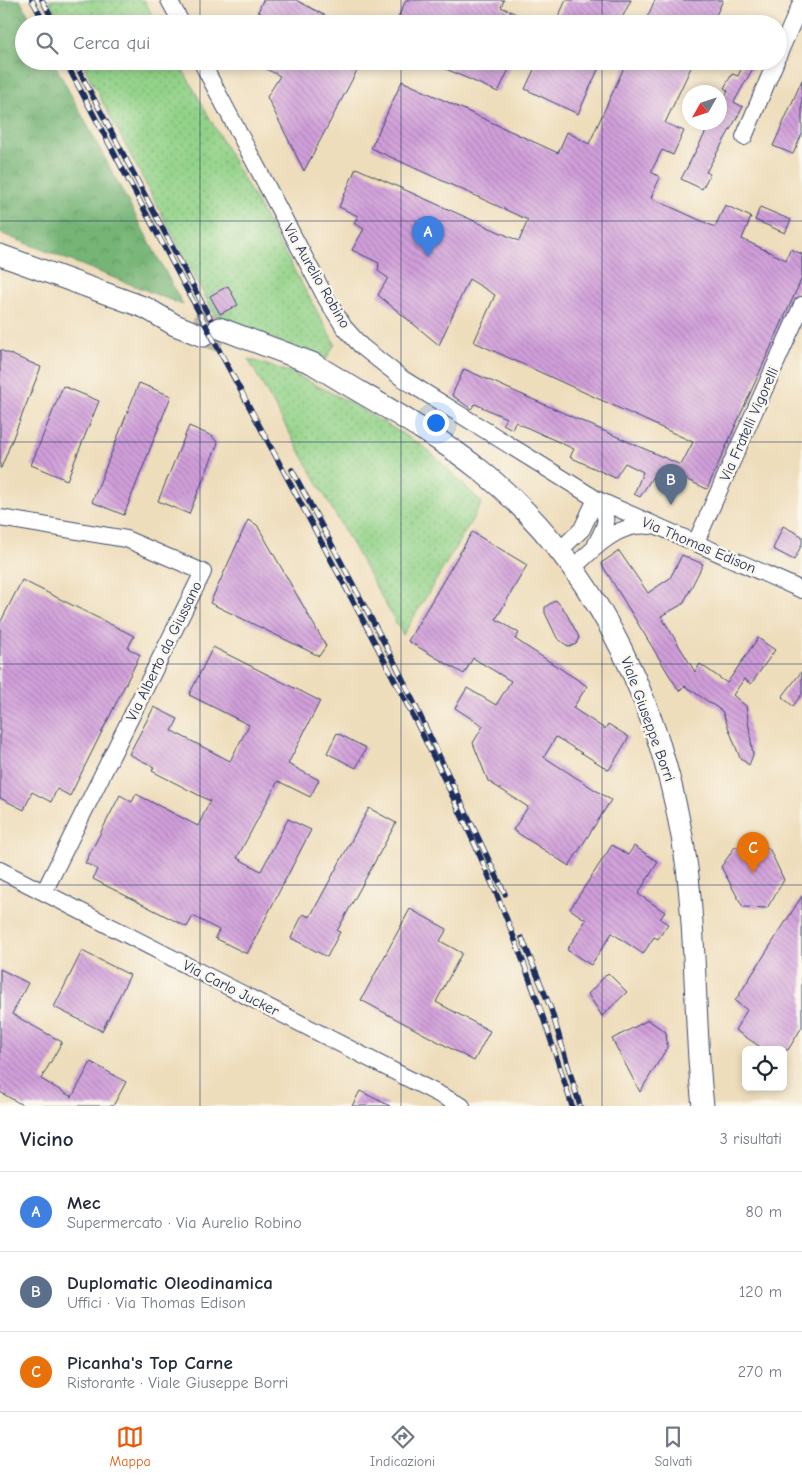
<!DOCTYPE html>
<html lang="it">
<head>
<meta charset="utf-8">
<style>
	body { margin:0; font-family:"Comic Neue",sans-serif; background:#f2f2f3; color:#1f2937 }
	.controls { position:absolute; right:15px; bottom:15px; display:grid; overflow:hidden; border-radius:8px; box-shadow:0 2px 8px #0003 }
	.controls button { width:45px; height:45px; display:grid; place-items:center; padding:0; border:0; border-bottom:1px solid #e0e1e3; background:#fff; color:#1f2937; font:25px sans-serif }
	.compass { position:absolute; left:682px; top:85px; width:45px; height:45px; border-radius:50%; background:#fff; box-shadow:0 2px 8px #0003; rotate:231deg }
	.you { position:absolute; left:435px; top:422px; width:18px; height:18px; margin:-12px; border:4px solid #fff; border-radius:50%; background:#1a73e8; box-shadow:0 0 0 8px #1a73e833 }
	.badge { display:grid; place-items:center; width:32px; height:32px; border-radius:50%; background:#ea580c; color:#fff; font-size:16px; font-weight:700 }
	.pin { position:absolute; translate:-50% -41px; filter:drop-shadow(0 1px 2px #0008) }
	.pin::after { content:''; position:absolute; top:26px; width:18px; height:15px; background:inherit; clip-path:polygon(0 0,100% 0,50% 100%) }
	.list { margin:0; padding:0; list-style:none }
	h2 { display:flex; justify-content:space-between; align-items:center; height:65px; margin:0; padding:0 20px; font-size:21px }
	h2 small { font-size:16px; font-weight:400; color:#747a83 }
	.list li { display:grid; grid-template-columns:32px 1fr auto; gap:15px; align-items:center; box-sizing:border-box; height:80px; padding:0 20px; border-top:1px solid #e0e1e3 }
	.list b { display:block; font-size:19px; white-space:nowrap }
	.list p { margin:0; font-size:16px; white-space:nowrap; color:#747a83 }
	.list em { font-size:16px; font-style:normal; color:#747a83 }
	.icon { flex:none; width:28px; height:28px; fill:none; stroke:currentColor; stroke-width:2; stroke-linecap:round; stroke-linejoin:round }
	.map { position:relative; flex:none; width:802px; height:1106px; overflow:hidden }
	.search { position:absolute; background:#fff; box-shadow:0 2px 8px #0003; left:15px; right:15px; top:15px; height:55px; display:flex; align-items:center; gap:12px; box-sizing:border-box; padding:0 18px; border-radius:28px; color:#747a83; font-size:19px }
	.sheet { height:305px; background:#fff }
	nav { display:flex; justify-content:space-around; align-items:center; box-sizing:border-box; height:70px; border-top:1px solid #e0e1e3; background:#fff; font-size:14px; color:#747a83 }
	nav a { display:grid; justify-items:center; gap:2px }
	nav .on { color:#ea580c }
	.map>svg:first-child { display:block }
	.grass { fill:url(#grass-dots); stroke:#568073 }
	.forest { fill:url(#forest-crowns); stroke:#487269 }
	.building { fill:url(#building-back-hatch) }
	.lines { fill:none; stroke-linecap:round; stroke-linejoin:round }
	.major-tunnel { stroke:#c4baa8; stroke-width:21; stroke-dasharray:21 11; stroke-linecap:butt }
	.minor-casing { stroke:#3b496c; stroke-width:18 }
	.major-casing { stroke:#3b496c; stroke-width:23 }
	.minor { stroke:#fff; stroke-width:16 }
	.major { stroke:#fff; stroke-width:21 }
	.rail-casing { stroke:#1b2f5e; stroke-width:5.5 }
	.rail { stroke:#fbf7ec; stroke-width:4; stroke-dasharray:11; stroke-linecap:butt }
	.grid { fill:none; stroke:#1b2f5e; stroke-width:1; stroke-opacity:0.55 }
	.labels { text-anchor:middle; dominant-baseline:central; stroke-width:5; stroke-linejoin:round; paint-order:stroke }
	.street-label { font-size:15px; fill:#1b2f5e; stroke:#fbf7ec }
</style>
</head>
<body>
<div class="map">
<svg width="802" height="1106" viewBox="0 0 802 1106">
	<defs>
		<pattern id="grass-dots" width="8" height="8" patternUnits="userSpaceOnUse" patternTransform="scale(1.25)"><rect width="8" height="8" fill="#92d288"/><path d="M2 2h.1M6 6h.1" fill="none" stroke="#76ab72" stroke-width="1.8" stroke-linecap="round"/></pattern>
		<pattern id="forest-crowns" width="20" height="18" patternUnits="userSpaceOnUse" patternTransform="scale(1.25)"><rect width="20" height="18" fill="#75b474"/><path d="M2 6a3 3 0 1 1 6 0M12 15a3 3 0 1 1 6 0" fill="none" stroke="#5f9362"/></pattern>
		<pattern id="building-back-hatch" width="6" height="6" patternUnits="userSpaceOnUse" patternTransform="scale(1.25)"><rect width="6" height="6" fill="#d19fda"/><path d="M-1 5l2 2M0 0l6 6M5-1l2 2" fill="none" stroke="#a982b4"/></pattern>
	</defs>
	<rect width="100%" height="100%" fill="#fbf7ec"/>
	<filter id="ink" filterUnits="userSpaceOnUse"><feTurbulence type="fractalNoise" baseFrequency=".02" numOctaves="2"/><feDisplacementMap in="SourceGraphic" scale="10" xChannelSelector="R" yChannelSelector="G"/><feConvolveMatrix kernelMatrix="1 2 1 2 8 2 1 2 1" color-interpolation-filters="sRGB"/></filter>
	<filter id="wash" filterUnits="userSpaceOnUse"><feTurbulence type="fractalNoise" baseFrequency=".0096" numOctaves="4" result="noise"/><feDisplacementMap in="SourceGraphic" scale="20" xChannelSelector="R" yChannelSelector="G"/><feGaussianBlur stdDeviation="1.12" result="paint"/><feColorMatrix in="noise" values="0 0 0 0 0 0 0 0 0 0 0 0 0 0 0 0 0 1.4 0 .05"/><feComposite in="paint" operator="in"/></filter>
	<g filter="url(#wash)">
		<rect width="100%" height="100%" fill="#edb"/>
		<path class="grass" d="M49,0H144L157,24H61Z
			M81,61H178L335,344L326,359L216,317Z
			M248,359L292,373L351,403L426,448L482,503L403,635Z"/>
		<path class="forest" d="M0,0H20L33,24H24V61H53L183,305L0,233Z"/>
		<g id="blocks">
			<path class="building" d="M263,0H296L341,24H269L272,18L258,12Z
				M406,0H504L501,7L538,24H395Z
				M566,0H631L619,24H555Z
				M655,0H723L712,24H644Z
				M250,61H362L304,171L267,97L280,76Z
				M428,61H513L498,92Z
				M538,61H602L578,114L525,89Z
				M627,61H694L665,123L684,131L673,155L662,150L651,172L660,177L651,198L715,227L725,205L751,217L742,239L786,260L790,249L802,254V278L707,489L663,469L658,479L653,476L640,497L634,494L643,472L625,463L615,478L570,457L574,449L515,422L512,429L503,424L506,418L475,404L471,409L452,395L464,369L681,465L693,442L474,342L495,295L469,279L439,345L378,295L388,278L378,271L379,263L352,250L364,229L354,223L358,216L339,207L356,168L519,241L528,220L371,148L402,81L558,153L567,132L589,144Z
				M745,61H757L734,102L743,107L706,172L710,174L702,189L681,179L711,122H720V107L728,91L724,88L732,74L738,76Z
				M802,80V134L793,154L773,146Z
				M760,207L791,220L785,233L755,220Z
				M228,286L238,305L220,314L210,296Z
				M0,350L41,367L1,468H0Z
				M139,383L171,396L124,515L92,502Z
				M63,386L99,401L67,480L31,465Z
				M189,426L212,436L218,443L189,514L158,501Z
				M248,520L257,525L326,646L319,656L210,603Z
				M783,526L802,536V544L794,560L773,549Z
				M472,532L527,565L496,619L519,633L515,639L587,686L573,708L605,729L608,724L629,737L609,770L556,737L544,757L611,800L569,866L513,830L528,807L488,781L473,743L483,726L455,708L467,688L496,705L511,681L473,658L464,674L408,641Z
				M619,551L648,593L670,578L682,555L703,564L683,604L661,616L695,672L700,664L727,683L758,638L775,650L751,684L744,679L733,695L746,706L753,755L749,765L740,758L722,711L685,686L679,691L601,563Z
				M22,580L134,636L128,648L140,655L70,796L57,789L51,802L32,792L24,810L0,798V623Z
				M556,600L565,611L579,637L576,644L569,647L557,638L545,613V607Z
				M213,647L320,701L288,764L319,780L310,797L278,781L237,858L261,871L288,819L311,830L247,954L215,938L219,930L193,916L187,927L93,879L97,869L85,863L120,795L132,802L136,794L198,826L210,801L152,771L154,767L129,754L154,707L178,719L172,731L230,761L249,725L189,695Z
				M802,671V694L793,706L782,697Z
				M337,733L366,748L356,768L327,753Z
				M369,808L396,823L337,931L340,932L327,957L291,938L303,914L310,917Z
				M612,845L628,855L634,846L658,862L638,894L665,912L660,919L668,924L658,939L654,937L643,954L612,933L591,965L567,950L586,920L570,909Z
				M735,847L769,848L784,880L767,908L743,907L721,867Z
				M802,896V1027L788,1050H765L735,1030L747,1010L735,1001Z
				M410,909L447,929L440,941L462,953L436,1002L490,1031L474,1061L361,1000Z
				M82,951L130,975L102,1031L54,1007Z
				M0,969L28,983L12,1014L62,1042L41,1079L72,1097L91,1062L126,1082L113,1106H24L0,1092Z
				M608,973L627,992L602,1016L588,994Z
				M648,1020L666,1032L667,1048L640,1092L612,1039Z
				M360,1091L390,1106H352Z"/>
		</g>
	</g>
	<g filter="url(#ink)">
		<use href="#blocks" fill-opacity="0" stroke="#3b496c" stroke-width="1"/>
		<g class="lines">
			<path class="major-tunnel" d="M194,318L219,328
				M203,336L228,345"/>
			<g class="minor-casing">
				<path id="minor" d="M169,0L182,24
					M778,56L802,1
					M201,61L327,300L344,327L361,346L403,379L596,499L802,590
					M744,137L776,61
					M596,499C610,519 607,523 596,544
					M0,518L126,539L203,572L44,892
					M696,542L802,305
					M559,551L582,529L596,499
					M573,568C594,548 618,522 650,526
					M0,870L462,1106"/>
			</g>
			<g class="major-casing">
				<path id="major" d="M0,255L146,308L175,325L203,336
					M219,328L312,363C368,398 427,428 480,470C601,567 666,716 687,868C697,947 694,1027 703,1106"/>
			</g>
			<use href="#minor" class="minor"/>
			<use href="#major" class="major"/>
			<g class="rail-casing">
				<path id="rail" d="M32,0L45,24
					M42,0L55,24
					M65,61C146,213 227,364 307,515C372,637 439,759 493,886C524,958 549,1032 572,1106
					M74,61L210,318
					M292,470L396,665L505,894
					M522,938L551,1009L580,1106"/>
			</g>
			<use href="#rail" class="rail"/>
		</g>
	</g>
	<path class="grid" d="M200,0V24M401,0V24M602,0V24M200,61V1106M401,61V1106M602,61V1106M0,221H802M0,442H802M0,664H802M0,885H802"/>
	<g class="labels">
		<g class="street-label">
			<text transform="translate(317 276) rotate(60)">Via Aurelio Robino</text>
			<text transform="translate(749 424) rotate(-66)">Via Fratelli Vigorelli</text>
			<text transform="translate(699 545) rotate(23)">Via Thomas Edison</text>
			<text transform="translate(164 651) rotate(-64)">Via Alberto da Giussano</text>
			<text transform="translate(648 719) rotate(70)">Viale Giuseppe Borri</text>
			<text transform="translate(231 988) rotate(27)">Via Carlo Jucker</text>
		</g>
	</g>
</svg>
<div class="controls">
<button><svg class="icon" aria-label="locate" viewBox="0 0 24 24"><circle cx="12" cy="12" r="6"/><path d="M12 2v4M12 18v4M2 12h4M18 12h4"/></svg></button>
</div>
<svg class="compass" viewBox="-18 -18 36 36"><path d="M0-13l5 13h-10z" fill="#e53935"/><path d="M0 13l5-13h-10z" fill="#747a83"/></svg>
<div class="you"></div>
<div class="pin badge" style="left:428px;top:257px;background:#3f7fe0">A</div>
<div class="pin badge" style="left:671px;top:505px;background:#5c6f8a">B</div>
<div class="pin badge" style="left:753px;top:873px;background:#e8710a">C</div>
<div class="search"><svg class="icon" aria-label="search" viewBox="0 0 24 24"><circle cx="10" cy="10" r="6"/><path d="M15 15l6 6"/></svg>Cerca qui</div>
</div>
<section class="sheet">
<h2>Vicino<small>3 risultati</small></h2>
<ul class="list">
<li><span class="badge" style="background:#3f7fe0">A</span><div><b>Mec</b><p>Supermercato · Via Aurelio Robino</p></div><em>80 m</em></li>
<li><span class="badge" style="background:#5c6f8a">B</span><div><b>Duplomatic Oleodinamica</b><p>Uffici · Via Thomas Edison</p></div><em>120 m</em></li>
<li><span class="badge" style="background:#e8710a">C</span><div><b>Picanha's Top Carne</b><p>Ristorante · Viale Giuseppe Borri</p></div><em>270 m</em></li>
</ul>
</section>
<nav>
<a class="on"><svg class="icon" aria-label="map" viewBox="0 0 24 24"><path d="M3 6l6-2 6 2 6-2v14l-6 2-6-2-6 2zM9 4v14M15 6v14"/></svg>Mappa</a>
<a><svg class="icon" aria-label="directions" viewBox="0 0 24 24"><path d="M12 3l9 9-9 9-9-9zM9 14v-3h6M13 9l2 2-2 2"/></svg>Indicazioni</a>
<a><svg class="icon" aria-label="saved" viewBox="0 0 24 24"><path d="M7 4h10v16l-5-4-5 4z"/></svg>Salvati</a>
</nav>
</body>
</html>
